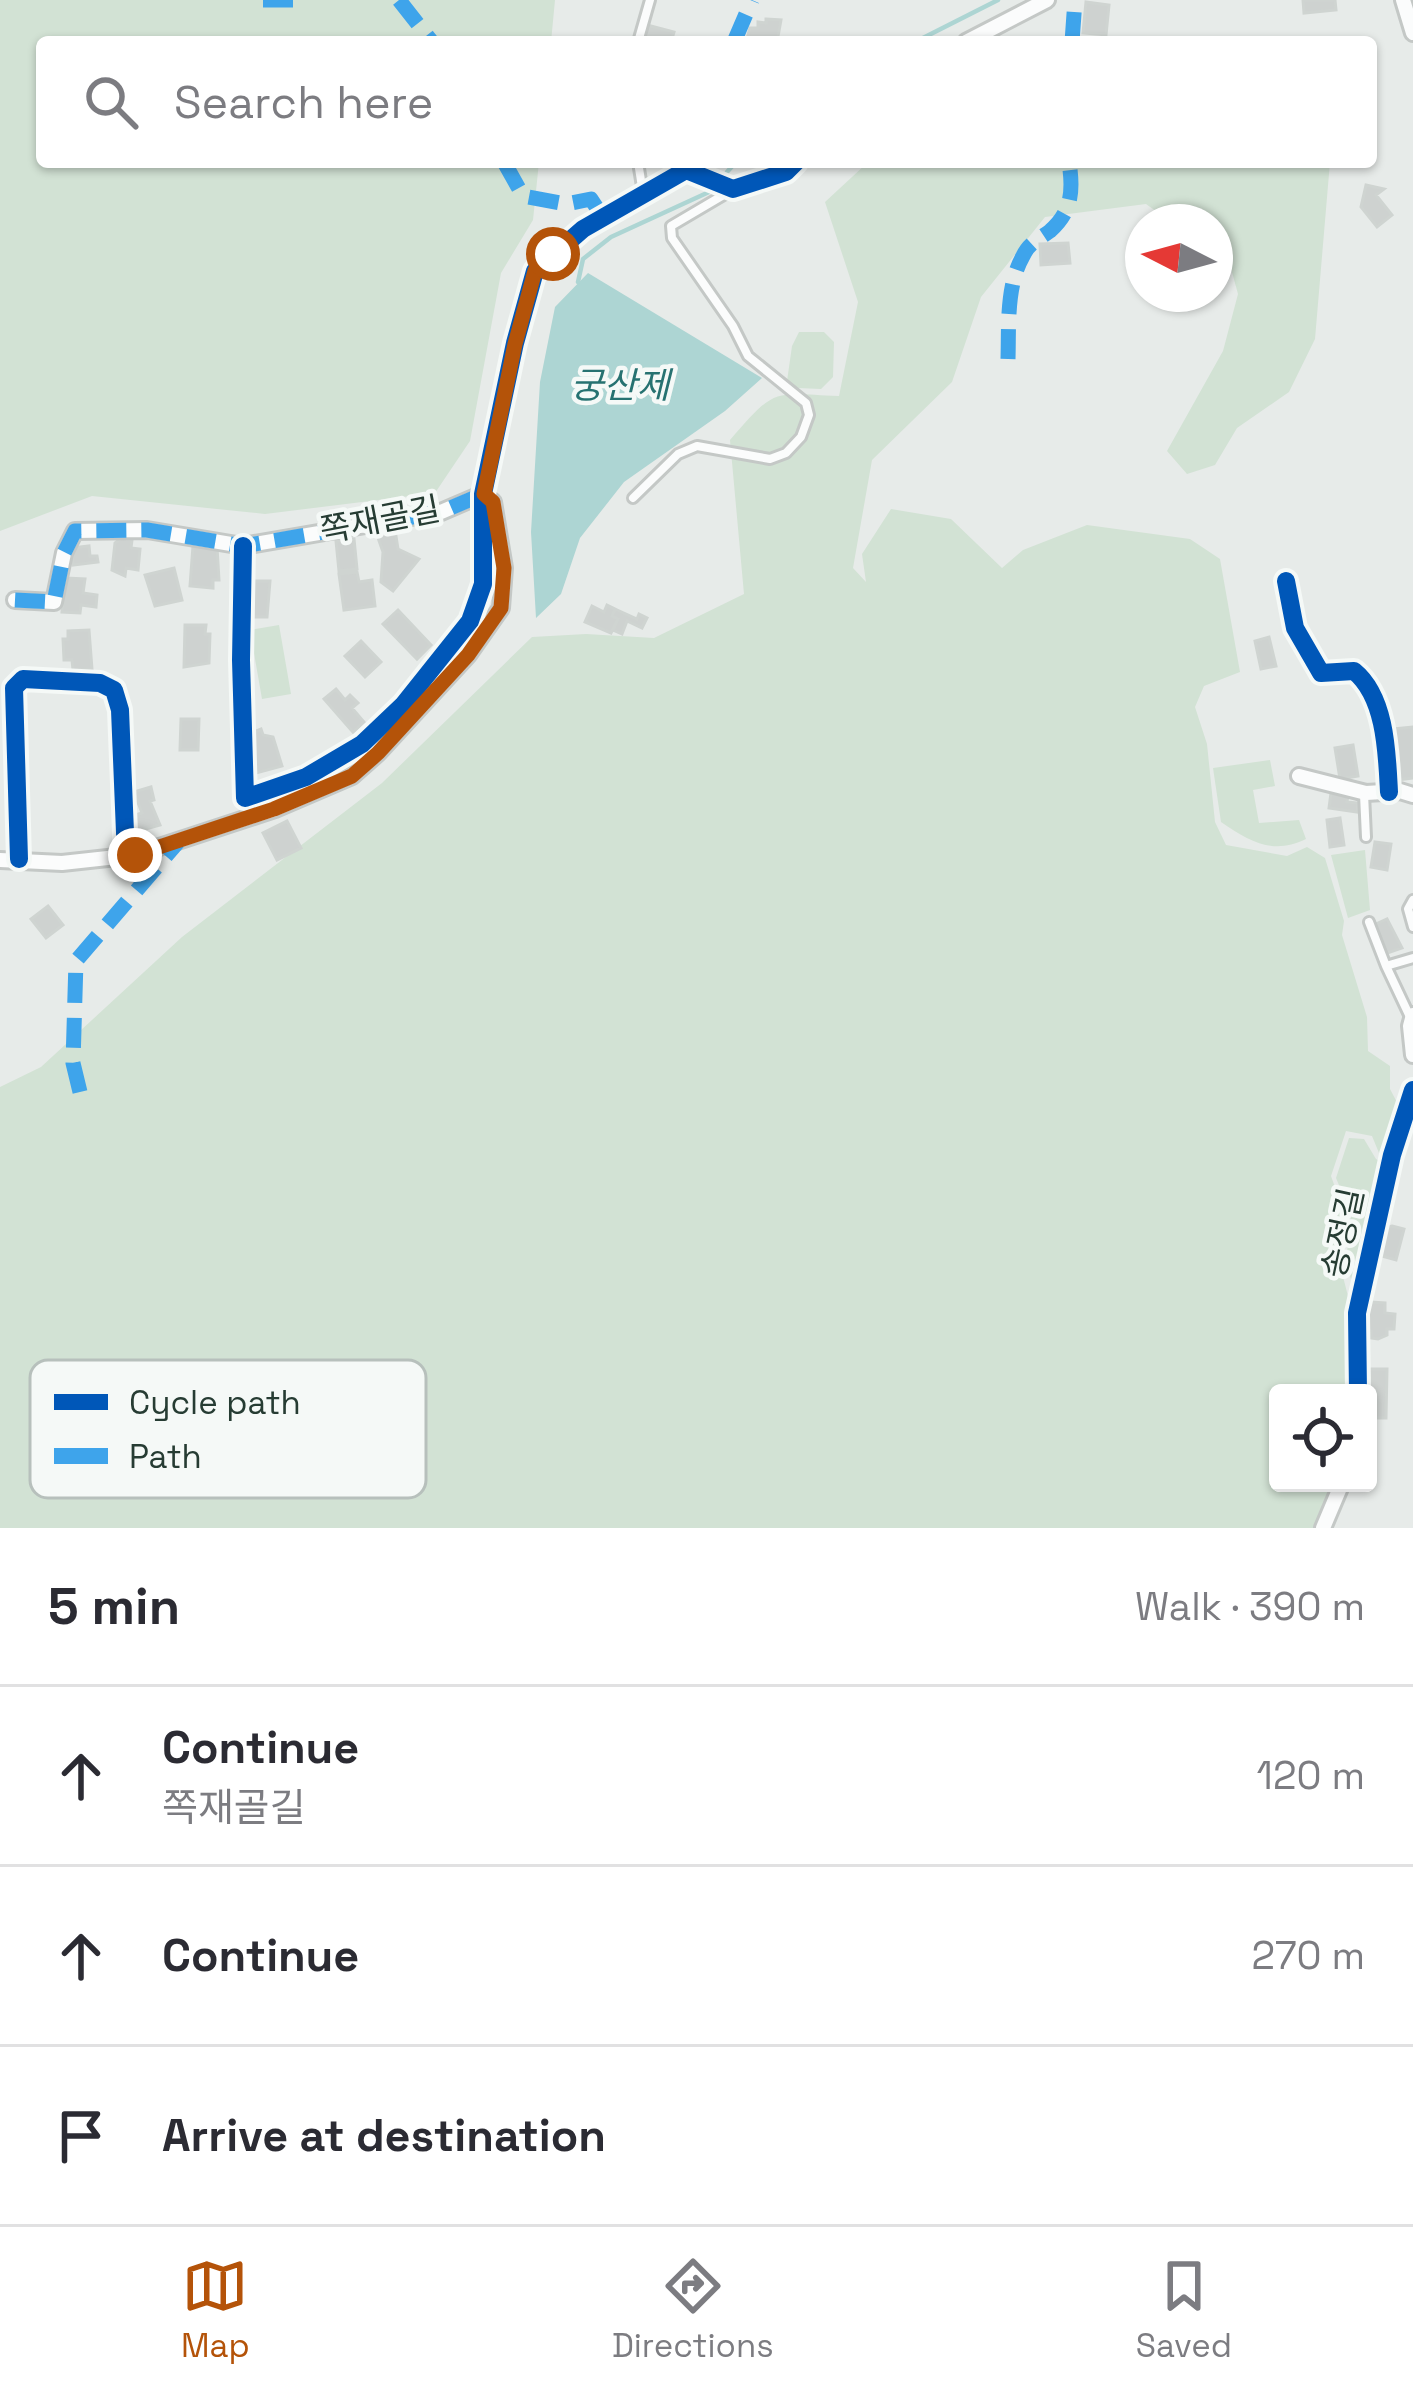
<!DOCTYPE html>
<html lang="en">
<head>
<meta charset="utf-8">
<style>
	body { margin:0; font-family:"Space Grotesk","Noto Sans KR",sans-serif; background:#f7f7f7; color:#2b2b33 }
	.controls { position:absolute; right:36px; bottom:36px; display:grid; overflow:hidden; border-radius:12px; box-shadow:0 3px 9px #0004 }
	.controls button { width:108px; height:108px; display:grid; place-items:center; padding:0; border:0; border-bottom:3px solid #e1e1e2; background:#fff; color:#2b2b33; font:60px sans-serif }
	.compass { position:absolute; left:1125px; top:204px; width:108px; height:108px; border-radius:50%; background:#fff; box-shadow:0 3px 9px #0004; rotate:276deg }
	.stop { position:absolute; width:36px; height:36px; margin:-27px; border:9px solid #b45309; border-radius:50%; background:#fff }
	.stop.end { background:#b45309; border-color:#fff; box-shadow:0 3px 12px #0008 }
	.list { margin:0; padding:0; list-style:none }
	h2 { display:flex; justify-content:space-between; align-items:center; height:156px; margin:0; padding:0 48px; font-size:51px }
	h2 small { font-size:39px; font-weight:400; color:#7c7c81 }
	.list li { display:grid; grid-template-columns:78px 1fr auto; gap:36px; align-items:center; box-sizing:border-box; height:180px; padding:0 48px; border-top:3px solid #e1e1e2 }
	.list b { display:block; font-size:45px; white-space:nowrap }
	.list p { margin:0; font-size:39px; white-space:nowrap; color:#7c7c81 }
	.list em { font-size:39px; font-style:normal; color:#7c7c81 }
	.icon { flex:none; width:66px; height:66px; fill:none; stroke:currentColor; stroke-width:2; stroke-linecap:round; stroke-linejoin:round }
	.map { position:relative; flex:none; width:1413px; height:1528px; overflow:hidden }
	.search { position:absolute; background:#fff; box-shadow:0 3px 9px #0004; left:36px; right:36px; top:36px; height:132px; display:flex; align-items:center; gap:30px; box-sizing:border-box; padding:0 42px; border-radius:12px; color:#7c7c81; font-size:45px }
	.sheet { height:696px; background:#fff }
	nav { display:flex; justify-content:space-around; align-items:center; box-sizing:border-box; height:168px; border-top:3px solid #e1e1e2; background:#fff; font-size:33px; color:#7c7c81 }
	nav a { display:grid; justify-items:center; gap:6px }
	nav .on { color:#b45309 }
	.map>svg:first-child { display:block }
	.green { fill:#d2e2d4 }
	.water { fill:#add5d3 }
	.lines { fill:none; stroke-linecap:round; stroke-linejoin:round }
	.stream { stroke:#add5d3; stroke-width:4.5 }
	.building { fill:#ced2d0; stroke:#cfd4d1; stroke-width:3 }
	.service-casing { stroke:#c4c8c6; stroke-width:14 }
	.minor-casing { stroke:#c4c8c6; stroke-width:20 }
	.service { stroke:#fbfcfc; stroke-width:8 }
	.minor { stroke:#fbfcfc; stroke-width:14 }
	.quiet { stroke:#3ea4eb; stroke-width:15; stroke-dasharray:30 15; stroke-linecap:butt }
	.cycleway-casing { stroke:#f5f9f7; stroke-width:26 }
	.cycleway { stroke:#0057b8; stroke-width:18 }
	.route { stroke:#b45309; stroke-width:15 }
	.labels { text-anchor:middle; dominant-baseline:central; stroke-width:9; stroke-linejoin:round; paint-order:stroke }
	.street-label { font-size:33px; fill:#263c33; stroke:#f5f9f7 }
	.water-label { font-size:36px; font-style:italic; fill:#277271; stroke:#f5f9f7 }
	.key { fill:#f5f9f7; stroke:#b7c0bc; stroke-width:3 }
	.key-label { font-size:33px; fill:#263c33 }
</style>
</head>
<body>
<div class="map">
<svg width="1413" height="1528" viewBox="0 0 1413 1528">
	<rect width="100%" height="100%" fill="#e7ebe9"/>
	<path class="green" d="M0,0H555L551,42H42V162H539L533,220L501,273L470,441L435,493L265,514L92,496L0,531Z
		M877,162L1162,166L1169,162H1330L1315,339L1289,392L1237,428L1215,465L1187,474L1167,451L1223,351L1238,294L1227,254L1215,248V222H1171L1146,204L1045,217L981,297L952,382L872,460L853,568L866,582L862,554L891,509L951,519L1002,568L1023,550L1087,525L1190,539L1220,559L1240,672L1204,686L1195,707L1207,744L1215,822L1226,845L1287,856L1307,847L1325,858L1344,921L1342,935L1367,1017L1368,1051L1390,1066V1089L1400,1108L1385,1156L1379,1153L1372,1136L1346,1131L1331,1176L1345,1215L1339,1261L1350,1304L1348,1393H1278V1483L1332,1485L1316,1528H0V1087L41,1067L182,937L382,783L532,637L586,634L654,638L744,594L730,440C776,387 771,393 839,396L858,302L825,202L866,164Z
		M799,332H824L834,342L833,377L821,389L798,388L787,381L792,346Z
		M279,625L291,694L262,699L250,630Z
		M1270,760L1275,786L1253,790L1259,823L1299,820L1306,839C1273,855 1250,842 1221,822L1213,768Z
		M1365,850L1370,910L1348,918L1331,855Z
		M1349,1138L1364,1139L1376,1159L1382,1162L1354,1289L1346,1262L1351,1214L1336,1178Z"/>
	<path class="water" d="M588,273L762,378L725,411L624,482L580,538L561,594L536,618L531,532L540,382L555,307Z"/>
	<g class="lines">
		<path class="stream" d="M915,42L998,0
			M727,172L736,162
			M578,282L583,259L611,237L709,192"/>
	</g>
	<path class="building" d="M1303,0H1335L1336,10L1304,13Z
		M1086,2L1109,5L1106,35L1083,33Z
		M766,19L781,20L777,42H746L750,28H758V22L766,23Z
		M647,25L674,32L671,42H643Z
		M1366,185L1384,189L1376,195L1392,215L1377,227L1361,207Z
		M1068,243L1070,263L1041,265L1040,244Z
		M395,530L398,549L419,559L393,591L381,582L383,552L376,532Z
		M121,538L132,540L131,548L140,549L138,570L126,568L125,576L112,570L115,543Z
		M354,539L357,569L339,571L336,541Z
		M89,546L90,556H97L98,562L73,565L71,548Z
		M193,546L217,547L219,580H213V588L190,586Z
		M174,568L182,600L155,606L145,575Z
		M357,572L359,582L372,580L375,606L344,610L339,574Z
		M65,578L85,579L83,593L97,595L96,607L81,605L80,613L62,612Z
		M251,581H270L267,617H250Z
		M607,605L615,609L612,616L618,619L611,633L585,622L592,606L604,612Z
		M615,609L637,619L639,614L647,618L642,628L627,621L622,634L613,630L618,619L612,616Z
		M398,610L431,645L417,659L383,624Z
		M185,625H206L205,634H210L209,663L184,667Z
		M89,630L92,669L73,670L72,660H64L63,639H68V631Z
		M1269,637L1276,666L1261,669L1255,641Z
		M361,641L381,662L365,677L345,656Z
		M336,689L345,700L350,695L358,703L352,708L364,722L353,732L324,699Z
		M181,719H199L198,750H180Z
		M1413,727V778L1397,780L1392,729Z
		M261,729L263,735L273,737L282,766L256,773L244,743L247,735Z
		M1353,745L1358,776L1340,779L1335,748Z
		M151,787L154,800L150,801L160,825L138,831L135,815L142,813L134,792Z
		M1331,793L1348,795L1347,802L1358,803L1357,812L1329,808Z
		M1340,818L1344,845L1330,847L1327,820Z
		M287,821L301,848L277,860L263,833Z
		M1375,842L1391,844L1387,870L1371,867Z
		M48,906L63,925L46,938L31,919Z
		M1387,919L1402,948L1387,953L1376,924Z
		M1392,1226L1404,1229L1396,1260L1378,1255L1376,1251L1381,1229Z
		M1370,1302L1385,1303V1313L1395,1314L1394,1329H1387V1335L1378,1339L1371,1338V1331L1366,1330Z
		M1367,1369H1387L1386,1418H1368Z"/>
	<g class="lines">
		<g class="service-casing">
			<path id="service" d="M638,42L650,0
				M638,162L643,193
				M633,498L678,454L697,446L770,459L786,453L801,437L809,415L806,403L748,356L733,326L672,238L671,226L732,190
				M1364,794L1366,837
				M1413,900L1408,909L1413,927
				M1369,922L1386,966
				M1411,1019L1386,966L1413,958"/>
		</g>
		<g class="minor-casing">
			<path id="minor" d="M1403,0L1413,33
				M966,42L1047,0
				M243,546L241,660L245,798L306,777L362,744L403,705L470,621L483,584V494L515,343L535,271L583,229L686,170L733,189L786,172L796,162
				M1286,581L1295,628L1321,673L1354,671C1386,697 1387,754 1389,792
				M15,600L54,602L64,553L75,531L147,530L243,546L441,512L483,494
				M1299,776L1366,793L1400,791L1413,795
				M19,859L14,688L23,679L100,683L114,690L120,710L126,857
				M0,860L62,863L135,855L275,809L352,776L378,753L468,655L501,608L504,568L493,502L483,494
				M1413,1015L1410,1026L1413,1055
				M1358,1393L1357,1313L1392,1155L1413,1090
				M1323,1528L1342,1483"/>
		</g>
		<use href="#service" class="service"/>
		<use href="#minor" class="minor"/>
		<path class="quiet" d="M263,0H296
			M399,0L432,42
			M734,42L752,0
			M1072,42L1075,0
			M504,162L523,196L566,204L591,199L602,216
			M1008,359C1009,326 1006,286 1023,256C1029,243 1039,239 1050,231C1073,211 1073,189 1069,162
			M15,600L54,602L64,553L75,531L147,530L243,546L441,512L483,494L484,504
			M80,1092L73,1063L76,961L178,842"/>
		<g class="cycleway-casing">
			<path id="cycleway" d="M243,546L241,660L245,798L306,777L362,744L403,705L470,621L483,584V494L515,343L535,271L583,229L686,170L733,189L786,172L796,162
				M1286,581L1295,628L1321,673L1354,671C1386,697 1387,754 1389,792
				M19,859L14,688L23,679L100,683L114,690L120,710L126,857
				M1358,1393L1357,1313L1392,1155L1413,1090"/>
		</g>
		<use href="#cycleway" class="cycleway"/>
	</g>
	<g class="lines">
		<path class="route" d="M135,855L274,809L352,776L378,753L468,655L501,608L504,568L493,502L484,494L515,344L535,271L553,254"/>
	</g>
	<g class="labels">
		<g class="street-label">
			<text transform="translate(380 520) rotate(-11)">쪽재골길</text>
			<text transform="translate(1343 1233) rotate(-78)">송정길</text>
		</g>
		<g class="water-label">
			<text x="620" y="386">궁산제</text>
		</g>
	</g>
	<rect x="30" y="1360" width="396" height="138" rx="18" class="key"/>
	<rect x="54" y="1394" width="54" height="16" fill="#0057b8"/>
	<rect x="54" y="1448" width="54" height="16" fill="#3ea4eb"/>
	<g class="key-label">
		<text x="129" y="1414">Cycle path</text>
		<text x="129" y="1468">Path</text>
	</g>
</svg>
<div class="controls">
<button><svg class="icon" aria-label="locate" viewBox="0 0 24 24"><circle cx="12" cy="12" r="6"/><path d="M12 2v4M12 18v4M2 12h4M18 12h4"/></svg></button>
</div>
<svg class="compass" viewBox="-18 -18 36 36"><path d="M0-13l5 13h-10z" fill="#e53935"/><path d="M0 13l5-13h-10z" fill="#7c7c81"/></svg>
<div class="stop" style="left:553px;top:254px"></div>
<div class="stop end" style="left:135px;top:855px"></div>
<div class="search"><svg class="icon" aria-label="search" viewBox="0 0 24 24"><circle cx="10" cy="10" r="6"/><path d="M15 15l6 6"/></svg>Search here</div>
</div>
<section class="sheet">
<h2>5 min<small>Walk · 390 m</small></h2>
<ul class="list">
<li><svg class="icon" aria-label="ahead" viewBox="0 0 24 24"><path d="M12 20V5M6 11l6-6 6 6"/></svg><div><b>Continue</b><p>쪽재골길</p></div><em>120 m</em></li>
<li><svg class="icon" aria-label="ahead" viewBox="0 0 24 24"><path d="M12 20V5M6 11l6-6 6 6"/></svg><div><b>Continue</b></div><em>270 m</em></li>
<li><svg class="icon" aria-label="arrive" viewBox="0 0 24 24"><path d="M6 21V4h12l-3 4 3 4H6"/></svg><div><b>Arrive at destination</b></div></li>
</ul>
</section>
<nav>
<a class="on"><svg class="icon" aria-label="map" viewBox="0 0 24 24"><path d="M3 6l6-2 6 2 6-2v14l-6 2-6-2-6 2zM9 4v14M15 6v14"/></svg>Map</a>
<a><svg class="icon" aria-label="directions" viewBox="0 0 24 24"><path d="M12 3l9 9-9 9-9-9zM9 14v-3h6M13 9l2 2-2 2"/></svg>Directions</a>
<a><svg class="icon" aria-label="saved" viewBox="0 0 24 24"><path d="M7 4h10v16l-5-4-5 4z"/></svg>Saved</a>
</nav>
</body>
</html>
